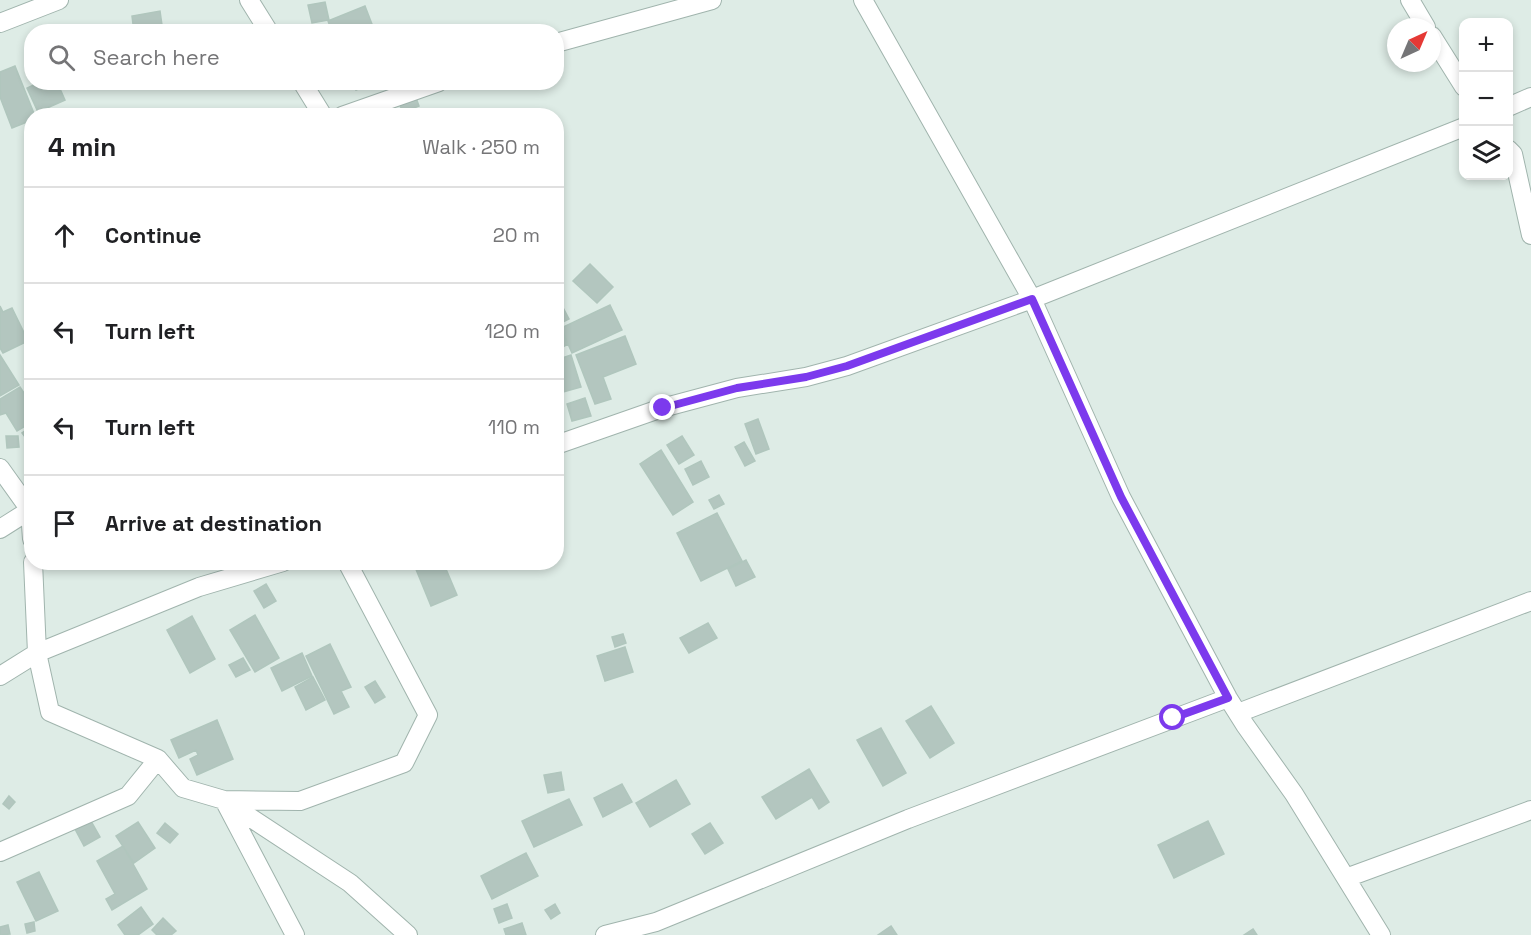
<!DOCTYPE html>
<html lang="en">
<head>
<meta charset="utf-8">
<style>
	body { margin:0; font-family:"Space Grotesk",sans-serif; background:#f6f6f6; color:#202124 }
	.controls { position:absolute; right:18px; top:18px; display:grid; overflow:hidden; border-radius:12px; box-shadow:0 3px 9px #0003 }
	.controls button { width:54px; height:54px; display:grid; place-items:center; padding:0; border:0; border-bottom:2px solid #e0e0e0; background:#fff; color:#202124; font:30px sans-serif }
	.compass { position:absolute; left:1387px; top:18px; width:54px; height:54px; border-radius:50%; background:#fff; box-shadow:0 3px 9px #0003; rotate:44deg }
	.stop { position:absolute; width:18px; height:18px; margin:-14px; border:4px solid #7c3aed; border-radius:50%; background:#fff }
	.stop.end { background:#7c3aed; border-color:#fff; box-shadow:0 2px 6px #0008 }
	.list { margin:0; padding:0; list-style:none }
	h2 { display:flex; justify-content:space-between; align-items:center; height:78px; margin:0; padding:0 24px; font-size:26px }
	h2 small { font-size:20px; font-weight:400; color:#757577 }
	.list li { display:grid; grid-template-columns:39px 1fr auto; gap:18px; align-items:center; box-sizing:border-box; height:96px; padding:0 24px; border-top:2px solid #e0e0e0 }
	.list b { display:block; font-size:22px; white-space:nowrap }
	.list em { font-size:20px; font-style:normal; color:#757577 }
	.icon { flex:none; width:33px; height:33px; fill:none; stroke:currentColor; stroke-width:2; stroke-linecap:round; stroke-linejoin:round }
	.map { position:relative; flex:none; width:1531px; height:935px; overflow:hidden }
	.search { position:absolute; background:#fff; box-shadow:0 3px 9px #0003; left:24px; top:24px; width:540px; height:66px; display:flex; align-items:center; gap:15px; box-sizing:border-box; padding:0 21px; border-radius:24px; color:#757577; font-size:22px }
	.panel { position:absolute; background:#fff; box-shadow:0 3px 9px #0003; left:24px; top:108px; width:540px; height:462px; border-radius:24px }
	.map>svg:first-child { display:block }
	.building { fill:#b3c6bf; stroke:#b0c6bd; stroke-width:1.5 }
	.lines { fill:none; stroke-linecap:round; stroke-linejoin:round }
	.street-casing { stroke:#a0b4ad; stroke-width:20 }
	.street { stroke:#fff; stroke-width:18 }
	.route { stroke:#7c3aed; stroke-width:8 }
</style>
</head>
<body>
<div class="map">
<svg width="1531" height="935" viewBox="0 0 1531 935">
	<rect width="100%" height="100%" fill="#deece6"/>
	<path class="building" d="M325,2L329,20L312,23L308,5Z
		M365,6L375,32H332L328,21Z
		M160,11L163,32H134L132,16Z
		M324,25L326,32H312V29Z
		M15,66L35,116H32V120L12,128L0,97V72Z
		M40,82H57L65,100L38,112L27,88Z
		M352,82H376L356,90Z
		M414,92L419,106L403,112L397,99Z
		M417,109L420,116H403Z
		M590,264L613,287L597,303L573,281Z
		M559,300L569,319L559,324L556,320V301Z
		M610,305L622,330L572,353L561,328Z
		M0,306L3,312L12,308L28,341L3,353L0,348Z
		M556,326L568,344L556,351Z
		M625,336L636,364L603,377L611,399L595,404L576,355Z
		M0,355L19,385L0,396Z
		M571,355L581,387L556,394V360Z
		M20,387L32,405V422L17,431L6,413L0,415V399Z
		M585,398L591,416L572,421L567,404Z
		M758,419L769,449L756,454L745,424Z
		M32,426V441L29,442L22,433Z
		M6,436H18L19,447L7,448Z
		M682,436L694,455L679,464L667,445Z
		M744,442L755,461L745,466L735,447Z
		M661,450L693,502L673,515L640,464Z
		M701,461L709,477L693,485L685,469Z
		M719,495L724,504L714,509L709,500Z
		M717,513L742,561L701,581L677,533Z
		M746,560L755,577L736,586L728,569Z
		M413,562H443L457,595L431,606Z
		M266,584L276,601L264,608L254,591Z
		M255,615L279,658L255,672L230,630Z
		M192,616L215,659L190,673L167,630Z
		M708,623L717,638L689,653L680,638Z
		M623,634L626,643L615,647L612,637Z
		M330,644L351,687L341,691L349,707L334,714L306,656Z
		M625,647L633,672L605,681L597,656Z
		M302,653L312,676L282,691L271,668Z
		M243,658L250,670L236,677L229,665Z
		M313,677L325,700L306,710L295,687Z
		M375,681L385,697L375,703L365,687Z
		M931,706L954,743L930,758L906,721Z
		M217,720L233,759L197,775L190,759L198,755L196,750L179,758L171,740Z
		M881,728L906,773L883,786L857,740Z
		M809,769L829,802L819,809L812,797L776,819L762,797Z
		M561,772L564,790L548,793L544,775Z
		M676,780L690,804L650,827L636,803Z
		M622,784L632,802L603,817L594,798Z
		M9,796L15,802L9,809L3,804Z
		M569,799L582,825L534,847L522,821Z
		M91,821L100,837L84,846L75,829Z
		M1208,821L1224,854L1174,878L1158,845Z
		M138,822L155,848L134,863L116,836Z
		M165,823L178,834L170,843L157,833Z
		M710,823L723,843L705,854L692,834Z
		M123,846L147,889L112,910L106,899L115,894L97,861Z
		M526,853L538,876L492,899L481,876Z
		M39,872L58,911L36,921L17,882Z
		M507,904L512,918L499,923L494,909Z
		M555,904L560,913L551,919L545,910Z
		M141,907L153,924L138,935H125L118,925Z
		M163,918L176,931L171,935H157L152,930Z
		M34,922L35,931L27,933L25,924Z
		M522,923L526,935H506L504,929Z
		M8,925L10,934L0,935V927Z
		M891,926L897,935H878Z
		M1253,929L1257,935H1244Z"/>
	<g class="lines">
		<g class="street-casing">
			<path id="street" d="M249,0L269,32
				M863,0L1032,299L1121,497L1228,698L1245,725L1294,794L1381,935
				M1410,0L1426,27
				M0,23L59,0
				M1432,36L1464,87
				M556,43L712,0
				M302,82L323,116
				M1508,107L1531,97
				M342,116L439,82
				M1508,149L1513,154L1531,235
				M556,445L662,408L737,388L806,377L847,366L1032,299L1464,127
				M0,468L30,510L32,539
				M0,529L30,510
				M33,562L37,653L50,712L158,759
				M0,676L37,653L199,587L283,562
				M1238,713L1531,601
				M224,800L300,801L404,763L428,715L347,562
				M225,801L350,883L408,935
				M0,852L128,796L158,759L183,788L224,800L295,935
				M1346,878L1531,810
				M605,935L656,922L908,819L1228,698"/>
		</g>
		<use href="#street" class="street"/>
	</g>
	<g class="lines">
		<path class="route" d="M663,408L737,388L806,377L847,366L1032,299L1121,497L1228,698L1173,718"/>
	</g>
</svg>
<div class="controls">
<button>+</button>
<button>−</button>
<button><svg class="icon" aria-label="layers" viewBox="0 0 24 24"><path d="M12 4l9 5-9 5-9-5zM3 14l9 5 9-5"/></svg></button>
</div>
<svg class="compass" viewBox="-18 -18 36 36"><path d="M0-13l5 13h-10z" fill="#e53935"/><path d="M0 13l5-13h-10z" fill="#757577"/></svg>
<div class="stop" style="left:1173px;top:718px"></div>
<div class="stop end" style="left:663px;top:408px"></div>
<div class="search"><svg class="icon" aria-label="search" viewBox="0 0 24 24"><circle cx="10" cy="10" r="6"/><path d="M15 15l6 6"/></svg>Search here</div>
<section class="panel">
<h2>4 min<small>Walk · 250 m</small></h2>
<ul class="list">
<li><svg class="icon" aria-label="ahead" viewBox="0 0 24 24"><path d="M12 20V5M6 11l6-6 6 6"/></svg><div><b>Continue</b></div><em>20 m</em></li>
<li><svg class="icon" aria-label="left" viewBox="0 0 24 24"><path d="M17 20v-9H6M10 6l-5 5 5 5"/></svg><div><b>Turn left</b></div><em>120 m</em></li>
<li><svg class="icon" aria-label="left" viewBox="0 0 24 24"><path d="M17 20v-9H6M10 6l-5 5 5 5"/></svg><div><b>Turn left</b></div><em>110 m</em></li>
<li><svg class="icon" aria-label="arrive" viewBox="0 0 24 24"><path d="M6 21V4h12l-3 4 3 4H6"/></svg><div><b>Arrive at destination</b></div></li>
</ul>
</section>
</div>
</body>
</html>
